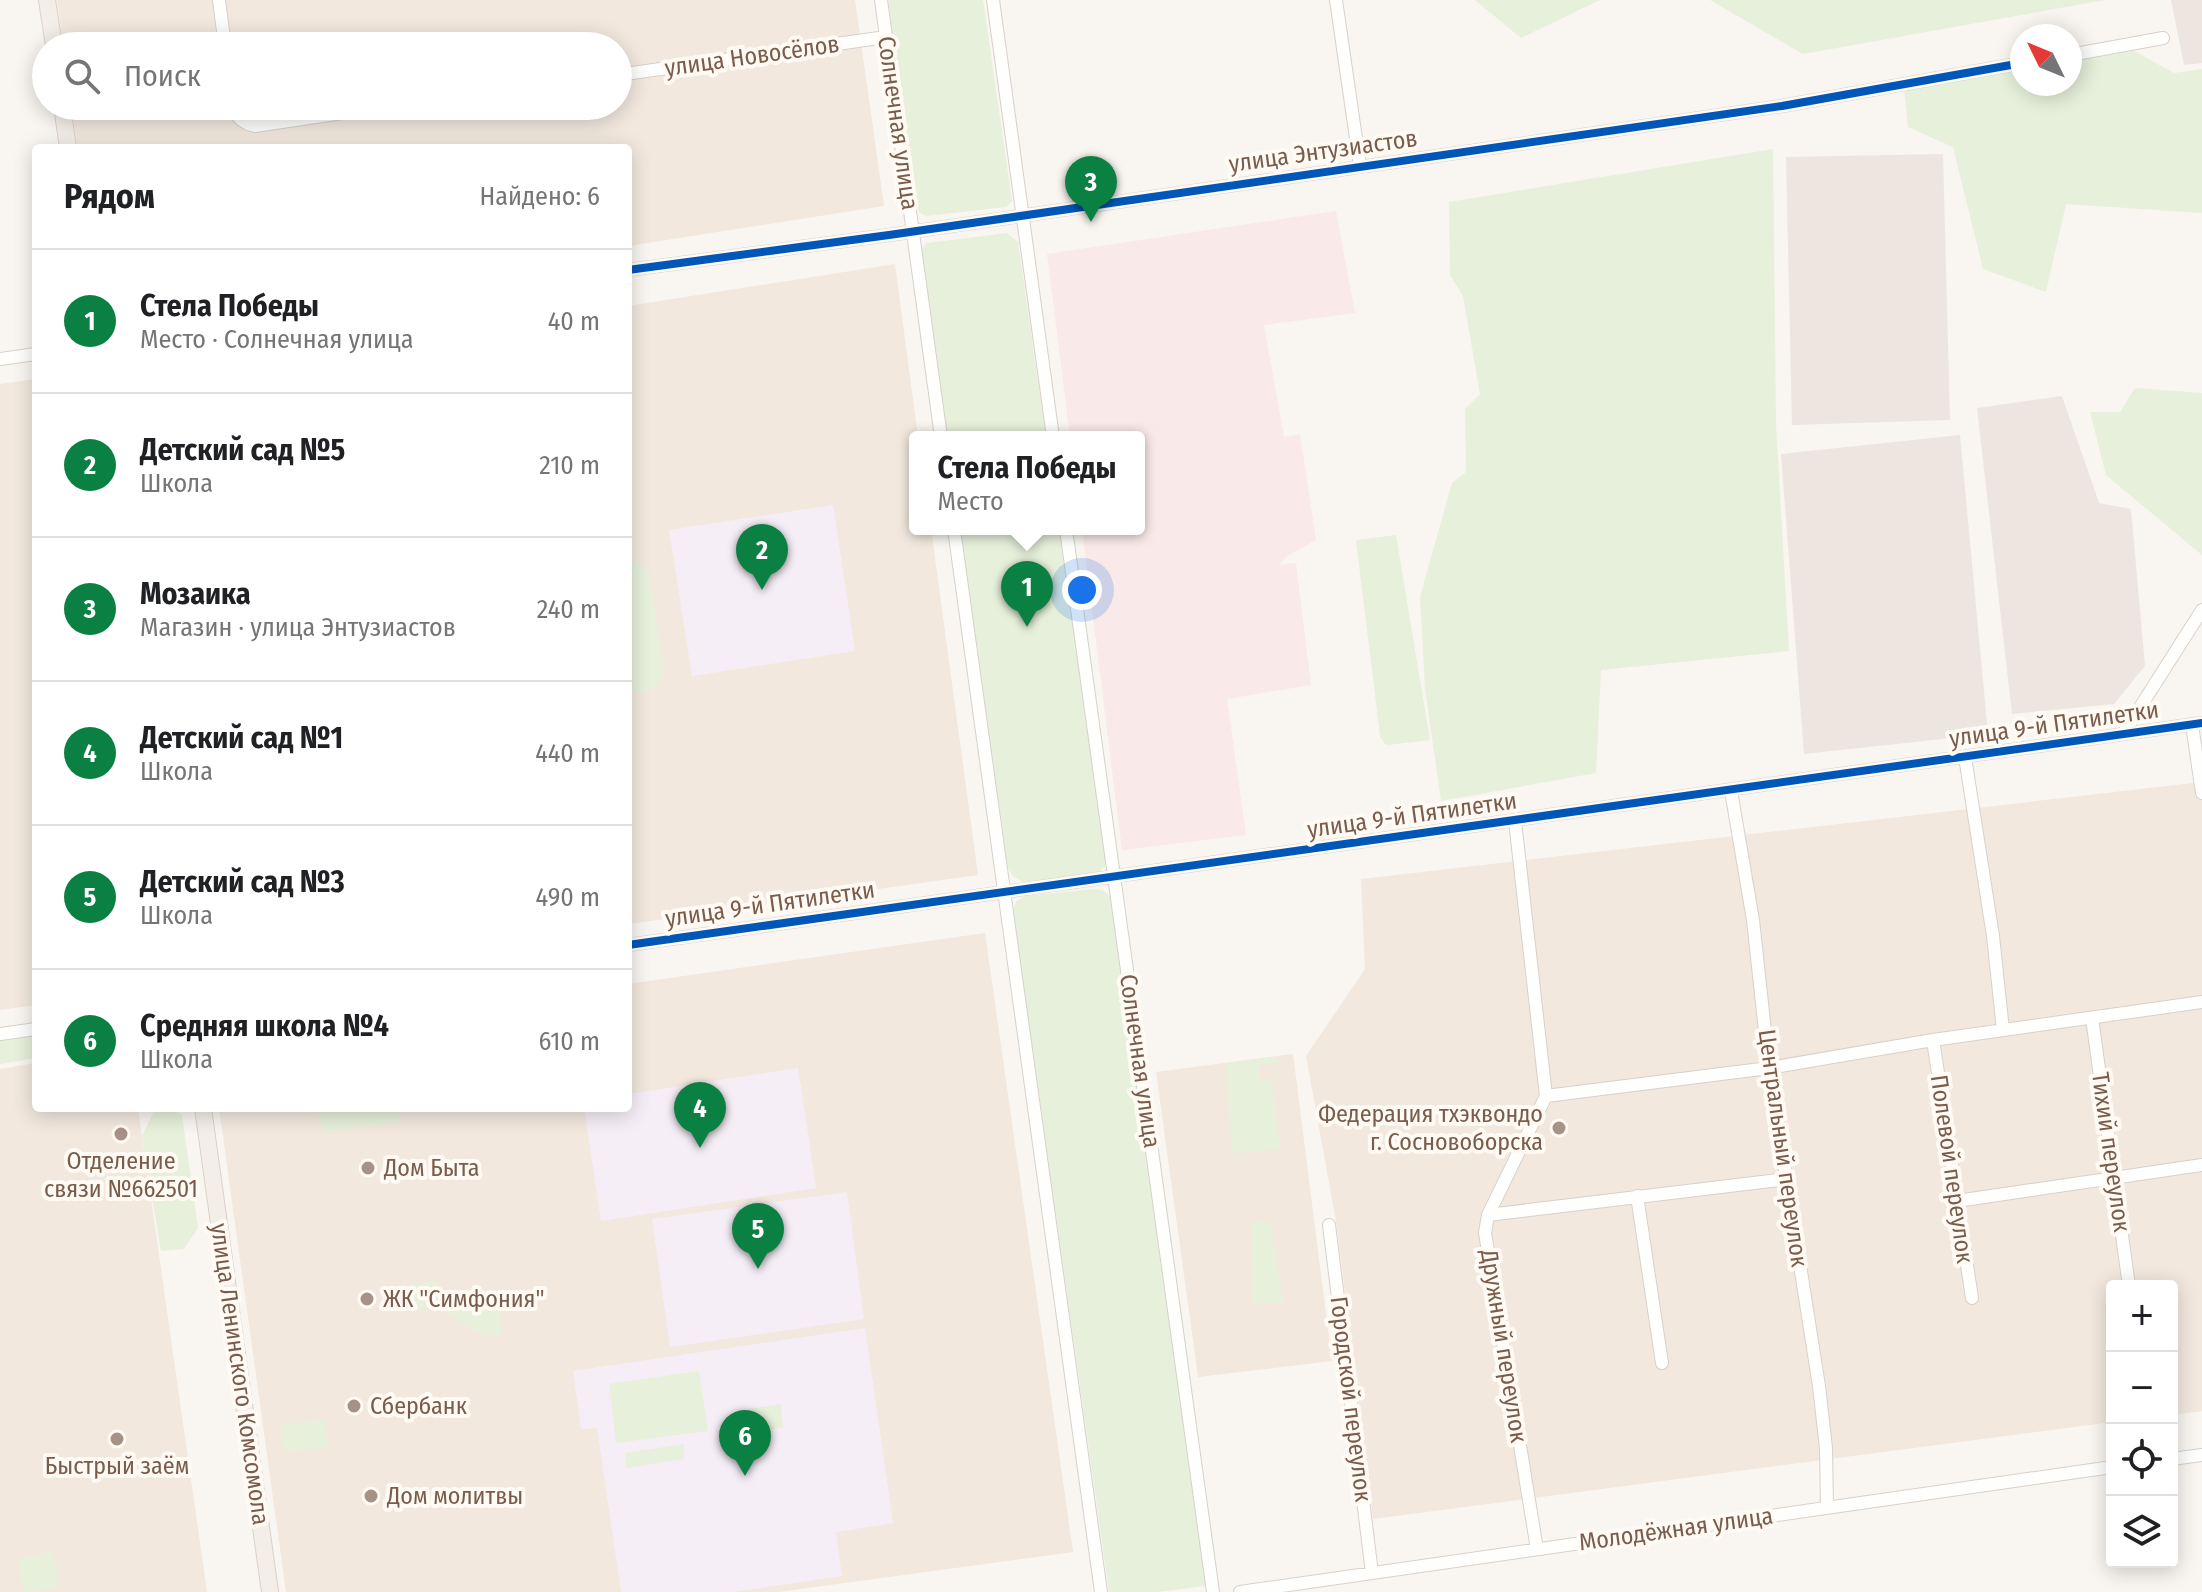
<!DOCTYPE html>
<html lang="ru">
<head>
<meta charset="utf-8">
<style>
	body { margin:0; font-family:"Fira Sans Condensed",sans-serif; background:#f6f6f6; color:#202124 }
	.controls { position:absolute; right:24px; bottom:24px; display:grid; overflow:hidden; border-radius:8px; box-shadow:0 4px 20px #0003 }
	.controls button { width:72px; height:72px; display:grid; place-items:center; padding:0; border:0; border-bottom:2px solid #e0e0e0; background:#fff; color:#202124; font:40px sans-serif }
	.compass { position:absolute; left:2010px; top:24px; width:72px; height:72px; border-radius:50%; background:#fff; box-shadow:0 4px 20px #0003; rotate:313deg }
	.you { position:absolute; left:1082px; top:590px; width:28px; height:28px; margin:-20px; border:6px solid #fff; border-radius:50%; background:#1a73e8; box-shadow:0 0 0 12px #1a73e833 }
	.badge { display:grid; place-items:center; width:52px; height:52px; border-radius:50%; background:#0b8043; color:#fff; font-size:26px; font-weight:700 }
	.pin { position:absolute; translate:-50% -66px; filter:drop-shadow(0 2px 4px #0008) }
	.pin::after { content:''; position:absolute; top:42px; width:28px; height:24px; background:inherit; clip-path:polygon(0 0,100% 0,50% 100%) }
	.popup { position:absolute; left:909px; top:431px; width:236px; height:104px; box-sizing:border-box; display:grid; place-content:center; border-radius:8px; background:#fff; filter:drop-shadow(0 2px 6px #0005); font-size:26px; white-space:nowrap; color:#757577 }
	.popup b { font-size:30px; color:#202124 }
	.popup::after { content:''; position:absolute; left:50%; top:100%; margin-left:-16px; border:16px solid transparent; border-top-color:#fff }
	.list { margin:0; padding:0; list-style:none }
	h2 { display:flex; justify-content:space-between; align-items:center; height:104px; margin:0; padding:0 32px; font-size:34px }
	h2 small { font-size:26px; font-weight:400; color:#757577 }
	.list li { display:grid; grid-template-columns:52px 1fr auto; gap:24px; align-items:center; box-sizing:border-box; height:144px; padding:0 32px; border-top:2px solid #e0e0e0 }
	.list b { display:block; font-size:30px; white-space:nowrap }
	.list p { margin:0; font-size:26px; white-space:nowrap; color:#757577 }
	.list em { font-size:26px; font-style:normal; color:#757577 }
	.icon { flex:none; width:44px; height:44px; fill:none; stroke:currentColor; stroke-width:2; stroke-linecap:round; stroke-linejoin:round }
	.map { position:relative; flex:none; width:2202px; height:1592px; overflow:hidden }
	.search { position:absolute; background:#fff; box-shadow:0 4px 20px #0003; left:32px; top:32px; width:600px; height:88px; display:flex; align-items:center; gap:20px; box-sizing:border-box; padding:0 28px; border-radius:44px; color:#757577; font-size:30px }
	.panel { position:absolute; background:#fff; box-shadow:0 4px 20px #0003; left:32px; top:144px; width:600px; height:968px; border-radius:8px }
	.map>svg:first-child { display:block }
	.residential { fill:#f2e8de }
	.industrial { fill:#ede5e0 }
	.education { fill:#f6eef6 }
	.medical { fill:#fae9e9 }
	.green { fill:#e7f0db }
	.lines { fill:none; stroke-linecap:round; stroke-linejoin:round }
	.minor-casing { stroke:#d7d1cb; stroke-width:14 }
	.major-casing { stroke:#dad1cc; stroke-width:18 }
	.minor { stroke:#fefefd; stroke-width:12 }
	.major { stroke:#f3eee8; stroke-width:16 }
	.cycleway-casing { stroke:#fffaf3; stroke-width:13 }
	.cycleway { stroke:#0057b8; stroke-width:8 }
	.poi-dot { fill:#a69286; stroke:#fffaf3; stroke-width:3 }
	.labels { text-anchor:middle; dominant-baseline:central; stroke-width:8; stroke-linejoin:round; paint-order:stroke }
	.street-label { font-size:24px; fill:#7a5c4d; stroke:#fffaf3 }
	.poi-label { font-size:24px; fill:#7a5c4d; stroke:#fffaf3; text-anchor:start }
</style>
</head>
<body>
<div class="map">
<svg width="2202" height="1592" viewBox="0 0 2202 1592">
	<rect width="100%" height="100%" fill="#f9f5f0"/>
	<path class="residential" d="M57,0H855L884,206L628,246V148H77L72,106H618V46H63Z
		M895,264L918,437H915V529H931L978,875L628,924V306Z
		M36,379V1005L0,1010V384Z
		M2202,782V1411L2172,1415V1286H2112V1422L1373,1519L1336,1221L1306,1056L1365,969L1361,879Z
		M985,933L1073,1552L778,1592H286L219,1108H628V984Z
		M1293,1054L1332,1361L1198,1377L1156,1072Z
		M36,1063V1108H138L207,1592H0V1069Z"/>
	<path class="industrial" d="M2171,0H2202V63L2184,65Z
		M1943,154L1950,420L1792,425L1786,157Z
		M2062,396L2099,503L2131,509L2145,666L2114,704L2012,714L1977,408Z
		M1960,435L1988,734L1804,754L1781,454Z"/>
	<path class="education" d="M833,505L855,651L692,676L669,530Z
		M798,1068L816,1188L601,1221L584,1108H628V1094Z
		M847,1192L864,1319L670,1347L652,1219Z
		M865,1328L893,1523L836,1532L842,1576L733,1592H621L597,1428L581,1429L573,1371Z"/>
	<path class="medical" d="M1336,211L1355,313L1264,325L1284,437L1300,434L1316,540L1287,556L1279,565L1296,563L1311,685L1227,699L1246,835L1122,850L1082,529H1139V437H1070L1047,254Z"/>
	<path class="green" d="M888,0H983L1012,201L1006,207L926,216L919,212L916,204Z
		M1475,0H1600L1521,38Z
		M1710,0H2105L1803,54Z
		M2134,51L2174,73L2202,69V213L2066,204L2046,292L1983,269L1953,147L1908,127L1904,87L2022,68V84H2070V61Z
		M1773,149L1776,425L1789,651L1601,670L1596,773L1441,801L1425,688L1420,597L1452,483L1466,472L1465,409L1480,394L1463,296L1450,275L1449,202Z
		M1007,233L1018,242L1046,437H947L921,256L923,247L927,243Z
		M2135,388L2202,393V555L2106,475L2090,412H2120Z
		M960,529H1059L1107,863L1099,873L1023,882L1013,876L1008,868Z
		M1396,535L1430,740L1388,745L1384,743L1380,736L1356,540Z
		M628,561L637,562L649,571L664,671L657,686L643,694L628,690Z
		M1094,889L1102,890L1111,896L1206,1586L1157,1592H1109L1013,910L1016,902L1025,896Z
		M36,1034V1058L0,1064V1039Z
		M1276,1057L1277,1063L1258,1065L1260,1081L1272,1080L1280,1149L1232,1153L1226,1063Z
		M315,1108H398L400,1122L325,1133Z
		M173,1110L182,1115L198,1228L184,1249L161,1251L142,1136L154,1111Z
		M1270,1221L1284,1303L1253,1304L1251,1222Z
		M437,1280L440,1297L495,1289L502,1335L486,1337L436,1307L412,1311L408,1285Z
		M699,1371L708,1431L616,1443L609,1384Z
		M781,1404L783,1427L741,1437L737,1411Z
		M325,1420L328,1447L283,1452L280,1424Z
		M684,1444V1459L626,1468L625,1453Z
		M52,1552L59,1588L24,1592L18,1559Z"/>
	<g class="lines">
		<g class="minor-casing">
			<path id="minor" d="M219,0L225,46
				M881,0L941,437
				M993,0L1053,437
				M1336,0L1360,166
				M2070,55L2163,38
				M618,75L886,37
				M232,106C237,118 243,123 255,126L389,106
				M628,270L889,235L1782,106L2022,63
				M0,359L36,354
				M954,529L1101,1592
				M1066,529L1213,1592
				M2192,725L2202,793
				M2123,734L2202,610
				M1965,757L1993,936L2003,1030
				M1731,791L1753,920L1769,1068L1819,1386L1826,1448L1827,1506
				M1515,821L1546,1096L1488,1215L1485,1233L1537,1549
				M628,945L2202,723
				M2092,1018L2129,1286
				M0,1034L36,1029
				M1933,1040L1972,1298
				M1546,1096L1769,1068L1933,1040L2202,1002
				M1637,1196L1662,1363
				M1957,1201L2202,1165
				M1488,1215L1787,1179
				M1329,1225L1372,1573
				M2172,1459L2202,1455
				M1240,1592L2112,1467"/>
		</g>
		<g class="major-casing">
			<path id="major" d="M47,0L54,46
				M62,106L68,148
				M203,1108L270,1592"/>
		</g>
		<use href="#minor" class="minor"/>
		<use href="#major" class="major"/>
		<g class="cycleway-casing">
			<path id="cycleway" d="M628,270L889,235L1782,106L2022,63
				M628,945L2202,723"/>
		</g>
		<use href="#cycleway" class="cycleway"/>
	</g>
	<g class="poi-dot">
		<circle cx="1559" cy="1128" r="8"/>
		<circle cx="121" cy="1134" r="8"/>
		<circle cx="368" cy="1168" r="8"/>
		<circle cx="367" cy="1299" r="8"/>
		<circle cx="354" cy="1406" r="8"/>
		<circle cx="117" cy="1439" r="8"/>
		<circle cx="371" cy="1496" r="8"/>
	</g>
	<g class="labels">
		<g class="street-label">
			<text transform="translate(752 56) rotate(-8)">улица Новосёлов</text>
			<text transform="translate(898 123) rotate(82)">Солнечная улица</text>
			<text transform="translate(1323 151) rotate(-8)">улица Энтузиастов</text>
			<text transform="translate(2054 724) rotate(-8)">улица 9-й Пятилетки</text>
			<text transform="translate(1412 815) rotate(-8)">улица 9-й Пятилетки</text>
			<text transform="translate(770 904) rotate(-8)">улица 9-й Пятилетки</text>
			<text transform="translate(1140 1061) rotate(82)">Солнечная улица</text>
			<text transform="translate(1783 1148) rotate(82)">Центральный переулок</text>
			<text transform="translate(2111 1152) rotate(82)">Тихий переулок</text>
			<text transform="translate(1952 1169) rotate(82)">Полевой переулок</text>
			<text transform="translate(1504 1346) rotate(81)">Дружный переулок</text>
			<text transform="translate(240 1374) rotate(82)">улица Ленинского Комсомола</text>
			<text transform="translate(1351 1399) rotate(83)">Городской переулок</text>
			<text transform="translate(1676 1529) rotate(-8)">Молодёжная улица</text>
		</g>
		<g class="poi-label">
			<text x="1543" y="1114" text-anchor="end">Федерация тхэквондо<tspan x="1543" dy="28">г. Сосновоборска</tspan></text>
			<text x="121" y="1161" text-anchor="middle">Отделение<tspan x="121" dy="28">связи №662501</tspan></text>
			<text x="384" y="1168">Дом Быта</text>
			<text x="383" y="1299">ЖК "Симфония"</text>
			<text x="370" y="1406">Сбербанк</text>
			<text x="117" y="1466" text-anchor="middle">Быстрый заём</text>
			<text x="387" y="1496">Дом молитвы</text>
		</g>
	</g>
</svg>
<div class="controls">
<button>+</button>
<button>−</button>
<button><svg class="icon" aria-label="locate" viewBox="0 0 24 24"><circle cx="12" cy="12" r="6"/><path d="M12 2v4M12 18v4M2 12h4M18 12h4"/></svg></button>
<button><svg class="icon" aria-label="layers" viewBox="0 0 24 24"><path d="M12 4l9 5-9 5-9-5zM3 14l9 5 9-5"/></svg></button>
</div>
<svg class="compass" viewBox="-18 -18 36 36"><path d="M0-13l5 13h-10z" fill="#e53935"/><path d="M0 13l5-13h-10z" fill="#757577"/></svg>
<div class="you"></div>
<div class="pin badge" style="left:1027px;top:627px">1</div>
<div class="popup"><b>Стела Победы</b>Место</div>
<div class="pin badge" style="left:762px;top:590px">2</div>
<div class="pin badge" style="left:1091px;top:222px">3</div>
<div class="pin badge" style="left:700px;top:1148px">4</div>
<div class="pin badge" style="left:758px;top:1269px">5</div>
<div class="pin badge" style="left:745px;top:1476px">6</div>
<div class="search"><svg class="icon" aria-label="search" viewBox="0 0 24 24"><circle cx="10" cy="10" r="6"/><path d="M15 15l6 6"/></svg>Поиск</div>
<section class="panel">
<h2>Рядом<small>Найдено: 6</small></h2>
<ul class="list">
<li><span class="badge">1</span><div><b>Стела Победы</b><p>Место · Солнечная улица</p></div><em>40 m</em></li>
<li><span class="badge">2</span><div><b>Детский сад №5</b><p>Школа</p></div><em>210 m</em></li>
<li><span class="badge">3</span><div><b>Мозаика</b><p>Магазин · улица Энтузиастов</p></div><em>240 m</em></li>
<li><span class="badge">4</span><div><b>Детский сад №1</b><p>Школа</p></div><em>440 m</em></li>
<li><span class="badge">5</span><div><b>Детский сад №3</b><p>Школа</p></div><em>490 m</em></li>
<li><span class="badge">6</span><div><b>Средняя школа №4</b><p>Школа</p></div><em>610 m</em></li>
</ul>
</section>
</div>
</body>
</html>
